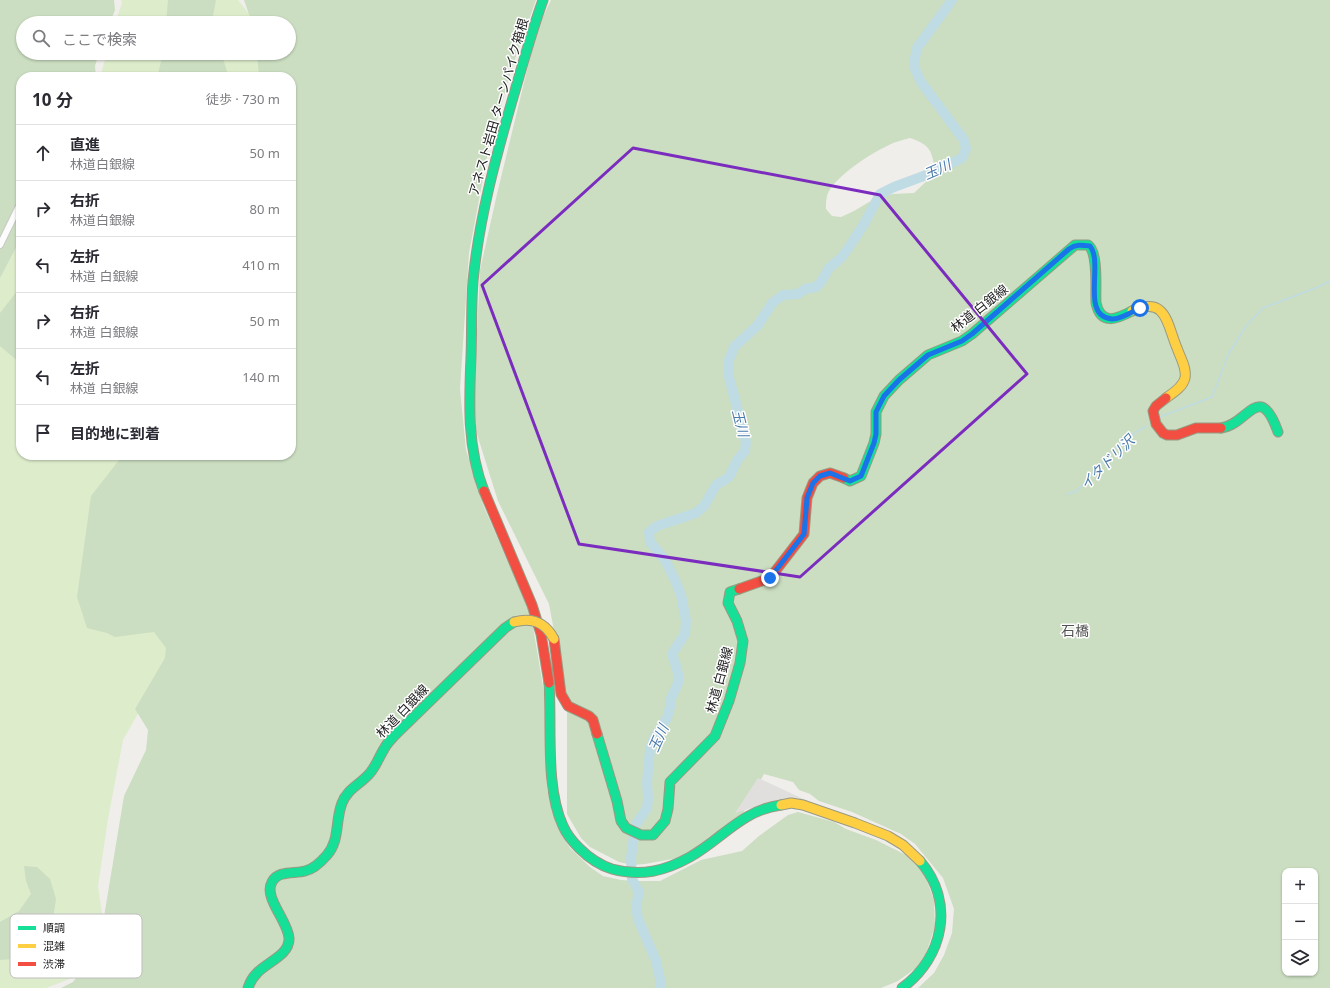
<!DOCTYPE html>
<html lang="ja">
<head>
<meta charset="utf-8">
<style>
	body { margin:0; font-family:"Noto Sans","Noto Sans JP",sans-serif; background:#f7f7f7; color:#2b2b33 }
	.controls { position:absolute; right:12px; bottom:12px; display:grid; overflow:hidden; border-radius:8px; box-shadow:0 1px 3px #0004 }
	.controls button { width:36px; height:36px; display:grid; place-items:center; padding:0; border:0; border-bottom:1px solid #e1e1e2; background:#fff; color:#2b2b33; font:20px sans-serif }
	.stop { position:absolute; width:12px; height:12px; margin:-9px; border:3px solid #1a73e8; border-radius:50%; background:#fff }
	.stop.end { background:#1a73e8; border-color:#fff; box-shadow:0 1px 4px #0008 }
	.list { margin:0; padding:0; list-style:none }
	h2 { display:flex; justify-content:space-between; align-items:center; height:52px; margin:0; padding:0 16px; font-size:17px }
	h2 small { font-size:13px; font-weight:400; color:#7c7c81 }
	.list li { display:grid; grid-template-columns:26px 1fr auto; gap:12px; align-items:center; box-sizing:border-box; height:56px; padding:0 16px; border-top:1px solid #e1e1e2 }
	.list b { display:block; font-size:15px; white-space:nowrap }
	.list p { margin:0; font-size:13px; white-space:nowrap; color:#7c7c81 }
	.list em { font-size:13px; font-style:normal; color:#7c7c81 }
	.icon { flex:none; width:22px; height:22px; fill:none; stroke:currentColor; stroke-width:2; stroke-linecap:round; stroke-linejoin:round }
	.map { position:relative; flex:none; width:1330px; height:988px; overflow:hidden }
	.search { position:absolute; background:#fff; box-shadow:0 1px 3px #0004; left:16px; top:16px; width:280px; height:44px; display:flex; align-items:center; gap:10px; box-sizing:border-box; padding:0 14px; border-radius:22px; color:#7c7c81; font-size:15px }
	.panel { position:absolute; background:#fff; box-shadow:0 1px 3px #0004; left:16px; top:72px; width:280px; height:388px; border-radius:16px }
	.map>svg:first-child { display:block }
	.grass { fill:#ddeccb }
	.forest { fill:#cbdec1; fill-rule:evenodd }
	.parking { fill:#e0dfde }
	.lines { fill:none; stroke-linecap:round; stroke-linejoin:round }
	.stream { stroke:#bfdbe3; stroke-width:1.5 }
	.river { stroke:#bfdbe3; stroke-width:10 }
	.street-casing { stroke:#c9c8c7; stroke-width:8 }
	.fast-casing { stroke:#999a82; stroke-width:11 }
	.slow-casing { stroke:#999a82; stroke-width:11 }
	.jam-casing { stroke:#999a82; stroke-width:11 }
	.street { stroke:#fdfcfc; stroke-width:6 }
	.fast { stroke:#16e098; stroke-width:9 }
	.slow { stroke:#ffcf43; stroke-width:9 }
	.jam { stroke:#f24e42; stroke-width:9 }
	.slow-bridge-casing { stroke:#999a82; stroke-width:11; stroke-linecap:butt }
	.slow-bridge { stroke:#ffcf43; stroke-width:9 }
	.route { stroke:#1a73e8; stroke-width:5 }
	.marked { fill:none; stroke:#7b2cbf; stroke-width:3; stroke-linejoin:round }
	.labels { text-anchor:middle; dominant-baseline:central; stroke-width:3; stroke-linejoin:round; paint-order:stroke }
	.street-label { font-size:13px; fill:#222; stroke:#fff }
	.water-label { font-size:14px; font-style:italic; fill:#4a7aab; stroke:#fff }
	.neighbourhood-label { font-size:14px; fill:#555; stroke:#fff }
	.key { fill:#fff; stroke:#bdbdbd; stroke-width:1 }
	.key-label { font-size:11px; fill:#222 }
</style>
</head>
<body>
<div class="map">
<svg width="1330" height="988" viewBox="0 0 1330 988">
	<rect width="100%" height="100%" fill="#f0eeeb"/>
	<path class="grass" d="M121,0H238L256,23H115L122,3Z
		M107,53H271L272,77H100Z
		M21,227V455H161L155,627L172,654L123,740L108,819L98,886L106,941L83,974L46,988H0V264Z"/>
	<path class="forest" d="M0,0H114L115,10L110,23H23V53H99L95,66L96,77H21V238L0,278Z
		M168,0H216L212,21V23H166Z
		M244,0H536L511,71L488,152L469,253L460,389L466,450L484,507L531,615L545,698L547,790L559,830L570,848L590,867L603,876L621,880L635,881H660L701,860L742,851L759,836L788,815L798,812L834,822L846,829L876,840L912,858L924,873L934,900L935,926L923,963L898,981L881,988H61L73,982L99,947L124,796L146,750L148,730L135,709L165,658L166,648L154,632L115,637L107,633L87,628L77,597L91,496L123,455H291V77H259L257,53H289V23H252Z
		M551,0H1330V988H918L934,973L944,955L952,933L954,909L943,878L915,844L901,834L852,812L819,801L810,794L799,790L793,782L764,774L742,815L709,837L683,857L645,864L632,865L619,862L590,847L581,838L567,814V700L549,604L498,501L476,431L474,397L480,270L497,194L537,29ZM910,138C930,145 932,150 935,171L932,176L914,193L892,194L869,202L854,211L841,217L832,216L826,209C826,203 826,196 829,191C839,174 870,154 887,146C894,142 903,140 910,138ZM1285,871H1315V973H1285Z
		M162,53H221L229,77H157L162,58Z
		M21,286V364L0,346V313Z
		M24,866L37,867L50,879L56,899L50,938V950L44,963L33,966L23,964L13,959L0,960V922L19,911L31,894L26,881Z"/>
	<path class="parking" d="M758,778L821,807L770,802L735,813Z"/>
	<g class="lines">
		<path class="stream" d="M1160,417L1212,397L1228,355L1246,326L1263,308L1318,287L1330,281
			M1067,494L1077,491L1113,451L1127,438L1146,426"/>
		<path class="river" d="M660,988V979L656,961L638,919L636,906L639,892L632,879L631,858L634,837L633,829L647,808L648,799L647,782L650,749L654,738L667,718L670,707V701L678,683V673L673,657V652L685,634L686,621L681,595L675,580L665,560L650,542L649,532L657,526L696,513L704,506L716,485L729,477L738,459L745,451L746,442L729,377V360L734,347L758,325L772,303L783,295L798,294L805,289L816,287L821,282L829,268L842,257L851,244L864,224L880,194L894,187L929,174L962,158L966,149L964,140L921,82L915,69L914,63L917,48L952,0"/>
		<g class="street-casing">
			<path id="street" d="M0,245L21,202"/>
		</g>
		<g class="fast-casing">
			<path id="fast" d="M1221,428C1248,425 1259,379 1278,432
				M844,478L850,481L861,476L874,443L876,434V412L884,396L899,380L928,355L962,341L972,334L1075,245H1088C1099,253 1095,290 1096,303C1101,326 1117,319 1132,311
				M484,491C467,448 469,402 471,357C472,331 471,306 473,281C479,219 495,160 512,101C522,67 531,33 543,0
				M549,683C552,726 545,788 563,826C567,835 573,842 579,848C589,858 599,865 612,869C641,877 665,871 690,857C722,839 742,810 781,805
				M597,734L617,801L621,821L626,828L641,835H653L665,821L668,809L670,782L715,736L729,701L740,663L743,641L737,621L728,603L730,592L739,589
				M248,988C250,982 253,977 257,973C267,962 290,955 289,938C288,921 263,897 272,882C278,870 295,874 305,871C314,869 321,862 327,855C340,840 335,821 342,803C347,789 361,784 370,773C376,766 379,757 384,749C387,743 392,738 397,733L505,628L514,622
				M902,988C944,957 955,902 920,861"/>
		</g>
		<g class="slow-casing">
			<path id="slow" d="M1132,311C1167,295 1167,325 1177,348C1180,357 1187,368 1185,378C1183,387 1173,393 1166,398
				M781,805L791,803L803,805L855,823L888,836L903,845L920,861"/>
		</g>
		<g class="jam-casing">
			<path id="jam" d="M1166,398L1156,406L1153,411L1156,424L1163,433L1167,435H1177L1196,428H1221
				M484,491L532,605L541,634L549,683
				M739,589L770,578L804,534L807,498L813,483L820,476L830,473L844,478
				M554,639L561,694L568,706L589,716L593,720L597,734"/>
		</g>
		<use href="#street" class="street"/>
		<use href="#fast" class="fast"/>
		<use href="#slow" class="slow"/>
		<use href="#jam" class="jam"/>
		<g class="slow-bridge-casing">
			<path id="slow-bridge" d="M514,622C532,617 545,622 554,639"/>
		</g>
		<use href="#slow-bridge" class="slow-bridge"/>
	</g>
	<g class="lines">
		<path class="route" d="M770,578L804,534L807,498L813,483L820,476L830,473L850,481L861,476L874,443L876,434V412L884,396L899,380L928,355L962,341L972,334L1069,249C1076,244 1082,245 1090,246C1104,263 1080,317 1112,319C1119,320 1134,311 1140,308"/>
	</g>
	<path class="marked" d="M633,148L880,195L1027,374L800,577L579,544L482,285Z"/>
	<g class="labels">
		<g class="street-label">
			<text transform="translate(498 107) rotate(-74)">アネスト岩田 ターンパイク箱根</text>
			<text transform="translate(979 308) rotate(-38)">林道 白銀線</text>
			<text transform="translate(719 680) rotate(-75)">林道 白銀線</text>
			<text transform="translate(402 711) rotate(-46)">林道 白銀線</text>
		</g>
		<g class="water-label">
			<text transform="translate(937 169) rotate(-24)">玉川</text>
			<text transform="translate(741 423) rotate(76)">玉川</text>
			<text transform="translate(1107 462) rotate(-45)">イタドリ沢</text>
			<text transform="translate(658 738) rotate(-66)">玉川</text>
		</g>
		<g class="neighbourhood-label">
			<text x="1075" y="630">石橋</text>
		</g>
	</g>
	<rect x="10" y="914" width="132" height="64" rx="6" class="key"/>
	<rect x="18" y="926" width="18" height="4" fill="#16e098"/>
	<rect x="18" y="944" width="18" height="4" fill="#ffcf43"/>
	<rect x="18" y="962" width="18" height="4" fill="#f24e42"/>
	<g class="key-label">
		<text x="43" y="932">順調</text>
		<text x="43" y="950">混雑</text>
		<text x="43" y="968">渋滞</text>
	</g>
</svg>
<div class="controls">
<button>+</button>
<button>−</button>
<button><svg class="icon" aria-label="layers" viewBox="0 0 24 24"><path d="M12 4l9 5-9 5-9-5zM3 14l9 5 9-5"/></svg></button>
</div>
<div class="stop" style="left:1140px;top:308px"></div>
<div class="stop end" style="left:770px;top:578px"></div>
<div class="search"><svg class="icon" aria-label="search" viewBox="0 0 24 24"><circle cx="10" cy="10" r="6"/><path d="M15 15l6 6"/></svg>ここで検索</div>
<section class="panel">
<h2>10 分<small>徒歩 · 730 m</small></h2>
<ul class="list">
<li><svg class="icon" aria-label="ahead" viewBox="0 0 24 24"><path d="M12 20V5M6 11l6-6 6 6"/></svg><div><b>直進</b><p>林道白銀線</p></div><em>50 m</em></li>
<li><svg class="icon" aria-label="right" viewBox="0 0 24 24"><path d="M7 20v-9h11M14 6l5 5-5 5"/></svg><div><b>右折</b><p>林道白銀線</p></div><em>80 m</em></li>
<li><svg class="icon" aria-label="left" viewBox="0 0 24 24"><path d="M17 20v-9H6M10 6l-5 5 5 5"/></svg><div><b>左折</b><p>林道 白銀線</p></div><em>410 m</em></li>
<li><svg class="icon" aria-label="right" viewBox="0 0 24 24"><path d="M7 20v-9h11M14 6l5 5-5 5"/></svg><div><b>右折</b><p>林道 白銀線</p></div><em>50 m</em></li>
<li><svg class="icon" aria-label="left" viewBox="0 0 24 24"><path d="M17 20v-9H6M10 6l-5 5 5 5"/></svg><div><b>左折</b><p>林道 白銀線</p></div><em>140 m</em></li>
<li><svg class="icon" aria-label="arrive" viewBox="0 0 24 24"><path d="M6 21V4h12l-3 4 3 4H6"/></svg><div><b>目的地に到着</b></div></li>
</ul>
</section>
</div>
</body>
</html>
